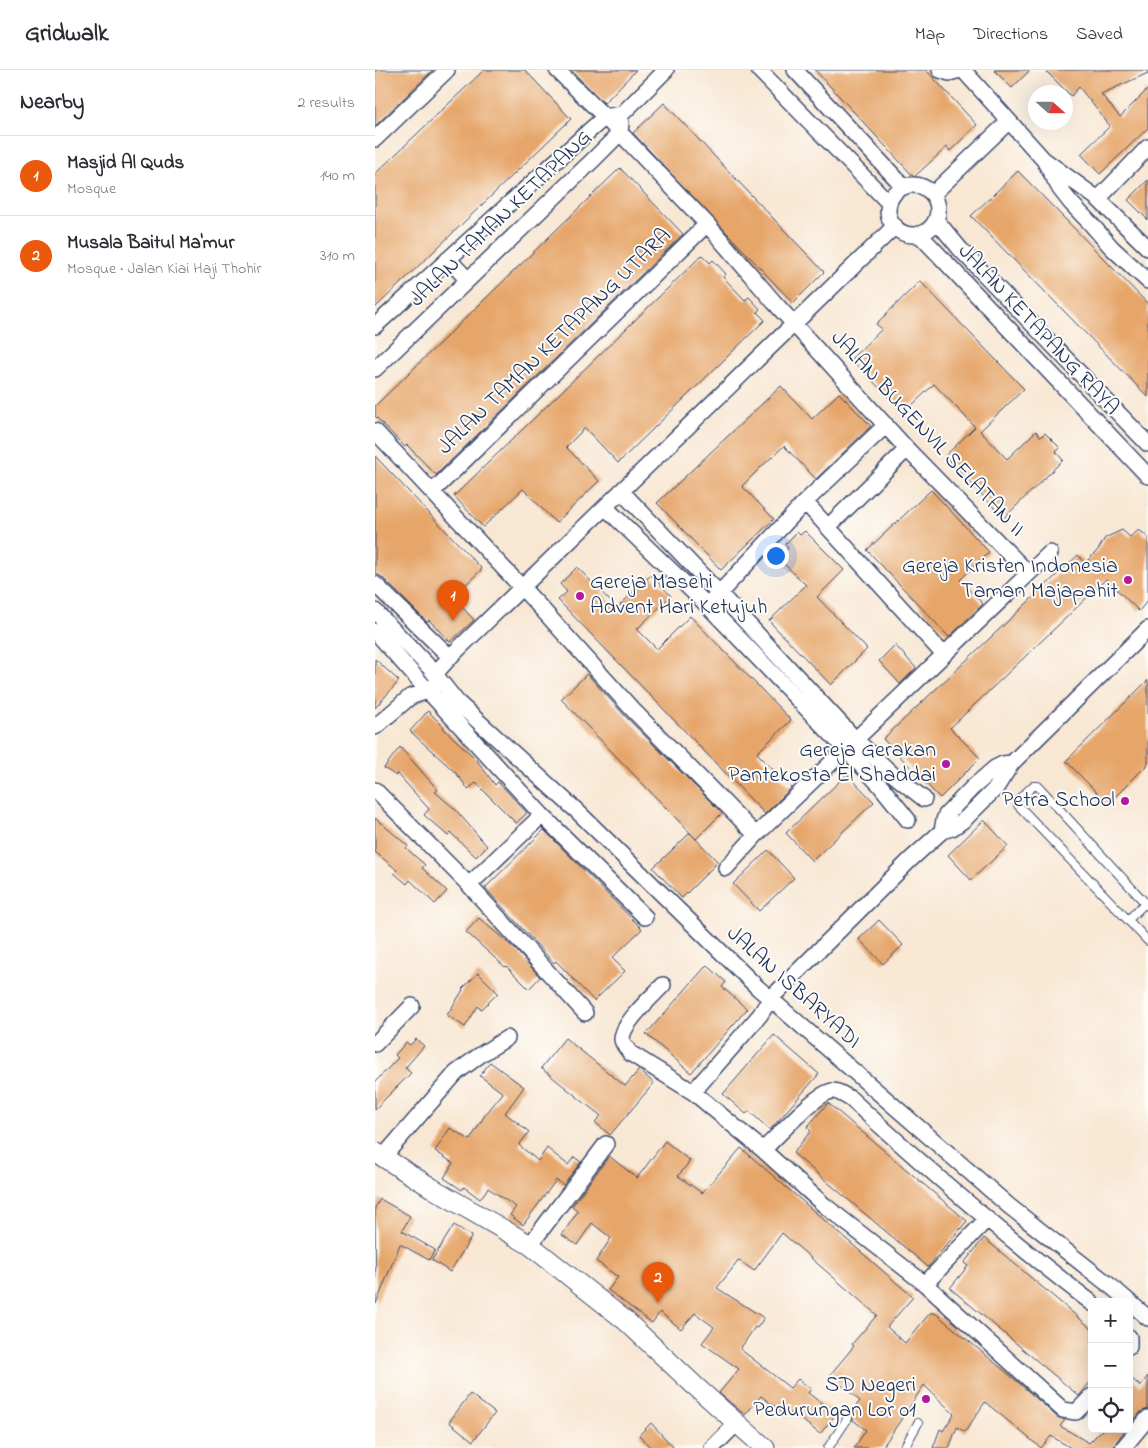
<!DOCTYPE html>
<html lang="en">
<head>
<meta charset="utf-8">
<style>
	body { margin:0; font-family:"Indie Flower",sans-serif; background:#f7f7f7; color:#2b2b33 }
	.controls { position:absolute; right:15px; bottom:15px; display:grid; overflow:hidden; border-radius:8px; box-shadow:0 5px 20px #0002 }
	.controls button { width:45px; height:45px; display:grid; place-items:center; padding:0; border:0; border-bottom:1px solid #e1e1e2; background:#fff; color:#2b2b33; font:25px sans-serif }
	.compass { position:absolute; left:653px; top:15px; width:45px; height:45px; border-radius:50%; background:#fff; box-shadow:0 5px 20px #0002; rotate:111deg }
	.you { position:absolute; left:400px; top:485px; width:18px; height:18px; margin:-12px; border:4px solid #fff; border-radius:50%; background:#1a73e8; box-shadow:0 0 0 8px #1a73e833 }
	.badge { display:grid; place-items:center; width:32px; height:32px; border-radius:50%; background:#ea580c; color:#fff; font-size:16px; font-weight:700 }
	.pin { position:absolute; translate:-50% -41px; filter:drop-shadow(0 1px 2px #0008) }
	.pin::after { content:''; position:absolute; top:26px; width:18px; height:15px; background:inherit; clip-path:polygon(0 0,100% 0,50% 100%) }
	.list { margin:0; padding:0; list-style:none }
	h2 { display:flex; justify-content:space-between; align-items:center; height:65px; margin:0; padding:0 20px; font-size:21px }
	h2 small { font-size:16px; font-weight:400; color:#7c7c81 }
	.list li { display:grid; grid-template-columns:32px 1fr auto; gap:15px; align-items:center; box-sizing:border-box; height:80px; padding:0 20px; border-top:1px solid #e1e1e2 }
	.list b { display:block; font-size:19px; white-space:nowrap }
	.list p { margin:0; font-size:16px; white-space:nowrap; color:#7c7c81 }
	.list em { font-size:16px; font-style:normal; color:#7c7c81 }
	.icon { flex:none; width:28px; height:28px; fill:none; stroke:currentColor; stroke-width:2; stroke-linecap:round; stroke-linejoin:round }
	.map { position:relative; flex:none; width:773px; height:1378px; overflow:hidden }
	header { display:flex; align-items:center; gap:30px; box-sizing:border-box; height:70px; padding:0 25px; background:#fff; border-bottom:1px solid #e1e1e2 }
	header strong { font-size:24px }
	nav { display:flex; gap:28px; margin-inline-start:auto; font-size:18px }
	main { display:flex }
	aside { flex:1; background:#fff }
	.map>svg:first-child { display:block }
	.building { fill:#e6a66b }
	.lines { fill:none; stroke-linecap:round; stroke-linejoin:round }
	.service-casing { stroke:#3c4b70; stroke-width:10 }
	.minor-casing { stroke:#3c4b70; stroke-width:18 }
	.tertiary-casing { stroke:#3c4b70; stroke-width:21 }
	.service { stroke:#fff; stroke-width:8 }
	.minor { stroke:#fff; stroke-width:15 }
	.tertiary { stroke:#fff; stroke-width:19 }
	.poi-dot { fill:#b5179e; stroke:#fdfcf7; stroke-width:2 }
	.labels { text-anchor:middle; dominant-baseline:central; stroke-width:4; stroke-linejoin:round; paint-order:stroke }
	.street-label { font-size:22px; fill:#1b2f5e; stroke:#fdfcf7 }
	.poi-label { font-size:22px; fill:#1b2f5e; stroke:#fdfcf7; text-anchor:end }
</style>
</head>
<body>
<header>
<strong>Gridwalk</strong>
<nav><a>Map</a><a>Directions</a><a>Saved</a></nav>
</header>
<main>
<aside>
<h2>Nearby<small>2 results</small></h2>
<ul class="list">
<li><span class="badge">1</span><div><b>Masjid Al Quds</b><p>Mosque</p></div><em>140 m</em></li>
<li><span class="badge">2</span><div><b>Musala Baitul Ma'mur</b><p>Mosque · Jalan Kiai Haji Thohir</p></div><em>310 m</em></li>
</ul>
</aside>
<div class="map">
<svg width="773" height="1378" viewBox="0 0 773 1378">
	<rect width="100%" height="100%" fill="#fdfcf7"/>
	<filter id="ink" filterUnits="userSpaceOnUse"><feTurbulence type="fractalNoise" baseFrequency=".02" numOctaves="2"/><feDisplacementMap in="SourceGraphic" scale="10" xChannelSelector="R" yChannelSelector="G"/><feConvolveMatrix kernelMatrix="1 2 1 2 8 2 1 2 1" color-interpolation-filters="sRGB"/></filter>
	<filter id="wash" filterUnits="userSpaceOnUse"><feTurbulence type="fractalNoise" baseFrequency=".0096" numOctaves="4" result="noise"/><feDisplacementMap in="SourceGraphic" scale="20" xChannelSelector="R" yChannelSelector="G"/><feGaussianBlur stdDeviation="1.12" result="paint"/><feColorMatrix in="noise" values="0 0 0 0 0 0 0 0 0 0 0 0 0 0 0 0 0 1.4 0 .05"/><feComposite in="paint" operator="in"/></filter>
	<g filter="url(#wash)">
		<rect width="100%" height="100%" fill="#f8e7d3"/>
		<g id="blocks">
			<path class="building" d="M0,0H58L0,56Z
				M109,0H150L196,49L0,238V104Z
				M196,0H261L229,33Z
				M440,0H551L602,55L575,81L572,77L539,107Z
				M619,0H655L637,18Z
				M670,0H773V3L726,24L745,47L773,19V58L725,104L706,84L735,56L704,17L696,26Z
				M289,33L449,202L418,233L258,63Z
				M245,98L308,164L61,405L32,375L30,377L0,346V336Z
				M643,101L773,234V327L596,146Z
				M773,110V150L753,130Z
				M327,185L335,193L338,190L351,204L348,207L370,230L374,227L385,239L382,242L390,250L243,393L210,358L191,377L224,411L181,453L148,419L108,457L79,426Z
				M545,211L649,319L605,361L632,389L661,361L666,367L670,363L685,378L681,382L688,390L629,448L570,386L600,357L580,336L559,314L529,343L476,289L507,259L501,254Z
				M406,316L437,349L464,323L496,356L441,409L409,376L385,398L367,416L399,449L346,500L282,433Z
				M0,386L107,499L78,527L99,550L75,572L54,550L52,552L7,507L0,503Z
				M556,420L614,482L585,510L608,534L574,567L492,480Z
				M747,460L755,467L764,460L773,467V530L764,541L731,509L697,542L575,658L605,688L565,728L508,669L703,485L710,493L723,480L730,468Z
				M430,461L469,500L442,527L492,579L456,615L394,551L431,515L403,488L413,478L410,474L422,462L425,465Z
				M202,497L242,538L276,505L296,526L262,559L282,579L315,546L416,650L382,683L416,718L390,744L183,530L192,522L185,514Z
				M520,575L541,598L525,614L504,591Z
				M0,589L24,611L0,638Z
				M212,604L250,646L347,743L321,769L186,629Z
				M773,610V694L733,734L691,691Z
				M53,641L69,657L68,658L101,689L120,715L123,712L152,743L141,753L101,713L93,719L81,703L35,661Z
				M25,677L63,720L60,722L79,738L112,776L101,787L76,763L73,766L49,745L54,739L22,703L21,706L9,698Z
				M472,704L499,732L437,791L411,763Z
				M0,748L33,776L31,778L50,795L47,798L72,821L60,834L35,810L32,814L19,803L22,800L0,782Z
				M609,750L633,776L596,810L573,785Z
				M169,760L267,859L237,888L250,901L219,931L181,891L179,893L110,818Z
				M315,763L343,792L307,828L278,798Z
				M393,780L419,808L384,841L358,814Z
				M104,848L140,879L165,907L154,919L131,896L130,897L91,862Z
				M504,850L528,875L508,894L484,869Z
				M332,895L351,912L347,917L372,939L316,1003L271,964Z
				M103,903L123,923L106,940L103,936L90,957L72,945L88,920L87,919Z
				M399,965L444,1004L395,1060L374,1041L371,1044L348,1024Z
				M190,968L250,1016L264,1000L279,1013L235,1065L220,1052L226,1046L166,998Z
				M41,969L49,976L30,998L36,1003L0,1039V1012L23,988L20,985L31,972L35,975Z
				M115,992L149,1017L130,1043L154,1062L144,1075L163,1091L172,1078L193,1095L199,1087L206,1092L188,1115L181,1110L148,1155L135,1145L141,1137L113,1118L105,1129L89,1117L87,1120L69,1108L78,1093L60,1081L75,1058L95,1070L110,1045L128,1023L105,1006Z
				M453,1033L592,1151L553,1197L418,1083L436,1061L432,1057Z
				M290,1071L315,1091L303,1106L327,1123L366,1078L538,1227L512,1257L530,1273L555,1243H560L643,1312L682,1347L690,1350L685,1356L714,1373L728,1359H751L741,1372L739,1378H696L676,1366L666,1378L610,1332L590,1362L582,1357L574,1378H558L565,1359L568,1361L579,1344L549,1315L507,1378H479L491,1360L478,1350V1346L475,1343L485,1331L455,1305L479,1276L477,1274L502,1245L407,1163L379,1201L364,1190L342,1218L389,1248L382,1258L380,1257L365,1279L415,1318L423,1309L436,1319L433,1323L461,1344L445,1364L417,1342L413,1347L386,1326L370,1345L344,1323L364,1299L327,1273L339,1257L320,1243L306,1259L285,1242L277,1253L233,1220L243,1207L221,1191L236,1168L217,1153L202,1175L187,1165L203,1141L197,1136L234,1086L262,1108Z
				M5,1129L35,1146L27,1161L60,1180L54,1190L25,1174L1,1234L0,1138Z
				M79,1155L97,1166L75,1202L57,1190Z
				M609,1168L717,1259V1310L704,1326L575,1218L593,1196L589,1193Z
				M754,1306L765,1316L773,1306V1339L766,1342L754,1356Z
				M95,1324L120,1343L98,1371L74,1352Z
				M276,1353L299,1378H276L264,1365Z"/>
		</g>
	</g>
	<g filter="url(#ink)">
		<use href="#blocks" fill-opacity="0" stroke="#3c4b70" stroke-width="1"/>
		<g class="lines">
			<g class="service-casing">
				<path id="service" d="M773,836L663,716H658L643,730V735L773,871
					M753,850L770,833
					M453,1378L473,1348
					M529,1378L543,1353"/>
			</g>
			<g class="minor-casing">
				<path id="minor" d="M182,0L230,47L332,154L399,232L532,379L653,503
					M384,0L514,133
					M420,0L529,117
					M565,0L574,3L585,0
					M634,51L668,89L723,129L773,178
					M0,69L72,0
					M670,92L685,119L696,133L716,154L737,178L773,211
					M513 140a25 25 0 1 1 50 0a25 25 0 1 1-50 0Z
					M558,124L634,51L588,0
					M723,129L773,77
					M561,150L586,180L773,374
					M544,164L773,406
					M73,189L93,210
					M0,256L214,61L230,47L247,44L291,0
					M0,299L218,90L245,63L246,53
					M0,361L166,538L257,639L381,765
					M246,421L344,523L481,670L515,702L549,729
					M57,422L332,154
					M430,432L569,585
					M230,437L333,536L504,714L533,750
					M453,457L532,379
					M0,514L75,587
					M337,531L430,432L511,355
					M0,541L55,598L82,632L202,741L383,918L634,1136L738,1218L773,1248
					M0,561L53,621L167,745L270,847
					M60,604L75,587L520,156
					M0,657L35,627L53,621L59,616
					M0,720L94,815L210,943
					M567,761L569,750L571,745L597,718L620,698L628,694L637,693
					M351,798L381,765L675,483
					M94,815L167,745
					M288,915C277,927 247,953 247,969C247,974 252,978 255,983L318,1022L388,1080L449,1135L550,1214L688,1340L701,1342L717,1326
					M0,974L37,936
					M318,1022L385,945L395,929L535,790L567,761L577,758L590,749L621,718L637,693L773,559
					M388,1080C401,1068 443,1021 458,1021C464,1021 470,1026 476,1029C553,1100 633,1169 717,1233
					M9,1086L81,1003L105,985L132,968
					M155,1175L231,1074
					M550,1214L612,1149
					M754,1267V1277
					M337,1378L362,1353
					M748,1378L773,1348"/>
			</g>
			<g class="tertiary-casing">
				<path id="tertiary" d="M0,1082L57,1118L155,1175L251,1251L320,1316L390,1378"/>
			</g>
			<use href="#service" class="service"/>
			<use href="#minor" class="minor"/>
			<use href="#tertiary" class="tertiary"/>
		</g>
	</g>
	<g class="poi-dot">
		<circle cx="753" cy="510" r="5"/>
		<circle cx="205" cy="526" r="5"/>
		<circle cx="571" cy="694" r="5"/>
		<circle cx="750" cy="731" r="5"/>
		<circle cx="551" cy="1329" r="5"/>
	</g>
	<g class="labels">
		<g class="street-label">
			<text transform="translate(126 149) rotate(-44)">JALAN TAMAN KETAPANG</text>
			<text transform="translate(663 260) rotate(47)">JALAN KETAPANG RAYA</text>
			<text transform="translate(180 272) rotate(-44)">JALAN TAMAN KETAPANG UTARA</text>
			<text transform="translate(552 364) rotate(47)">JALAN BUGENVIL SELATAN II</text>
			<text transform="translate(418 918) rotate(42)">JALAN ISBARYADI</text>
		</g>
		<g class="poi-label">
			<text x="743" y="497">Gereja Kristen Indonesia<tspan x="743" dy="25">Taman Majapahit</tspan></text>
			<text x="215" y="513" text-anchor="start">Gereja Masehi<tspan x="215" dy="25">Advent Hari Ketujuh</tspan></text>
			<text x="561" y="681">Gereja Gerakan<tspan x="561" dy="25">Pantekosta El Shaddai</tspan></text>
			<text x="740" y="731">Petra School</text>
			<text x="541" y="1316">SD Negeri<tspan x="541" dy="25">Pedurungan Lor 01</tspan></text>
		</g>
	</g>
</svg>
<div class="controls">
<button>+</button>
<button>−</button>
<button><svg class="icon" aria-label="locate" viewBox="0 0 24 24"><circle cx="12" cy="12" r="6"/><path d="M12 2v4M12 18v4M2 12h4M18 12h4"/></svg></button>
</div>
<svg class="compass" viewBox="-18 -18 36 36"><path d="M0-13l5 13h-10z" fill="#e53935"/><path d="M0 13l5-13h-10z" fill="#7c7c81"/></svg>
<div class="you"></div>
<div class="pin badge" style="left:78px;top:551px">1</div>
<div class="pin badge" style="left:283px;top:1233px">2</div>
</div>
</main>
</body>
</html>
